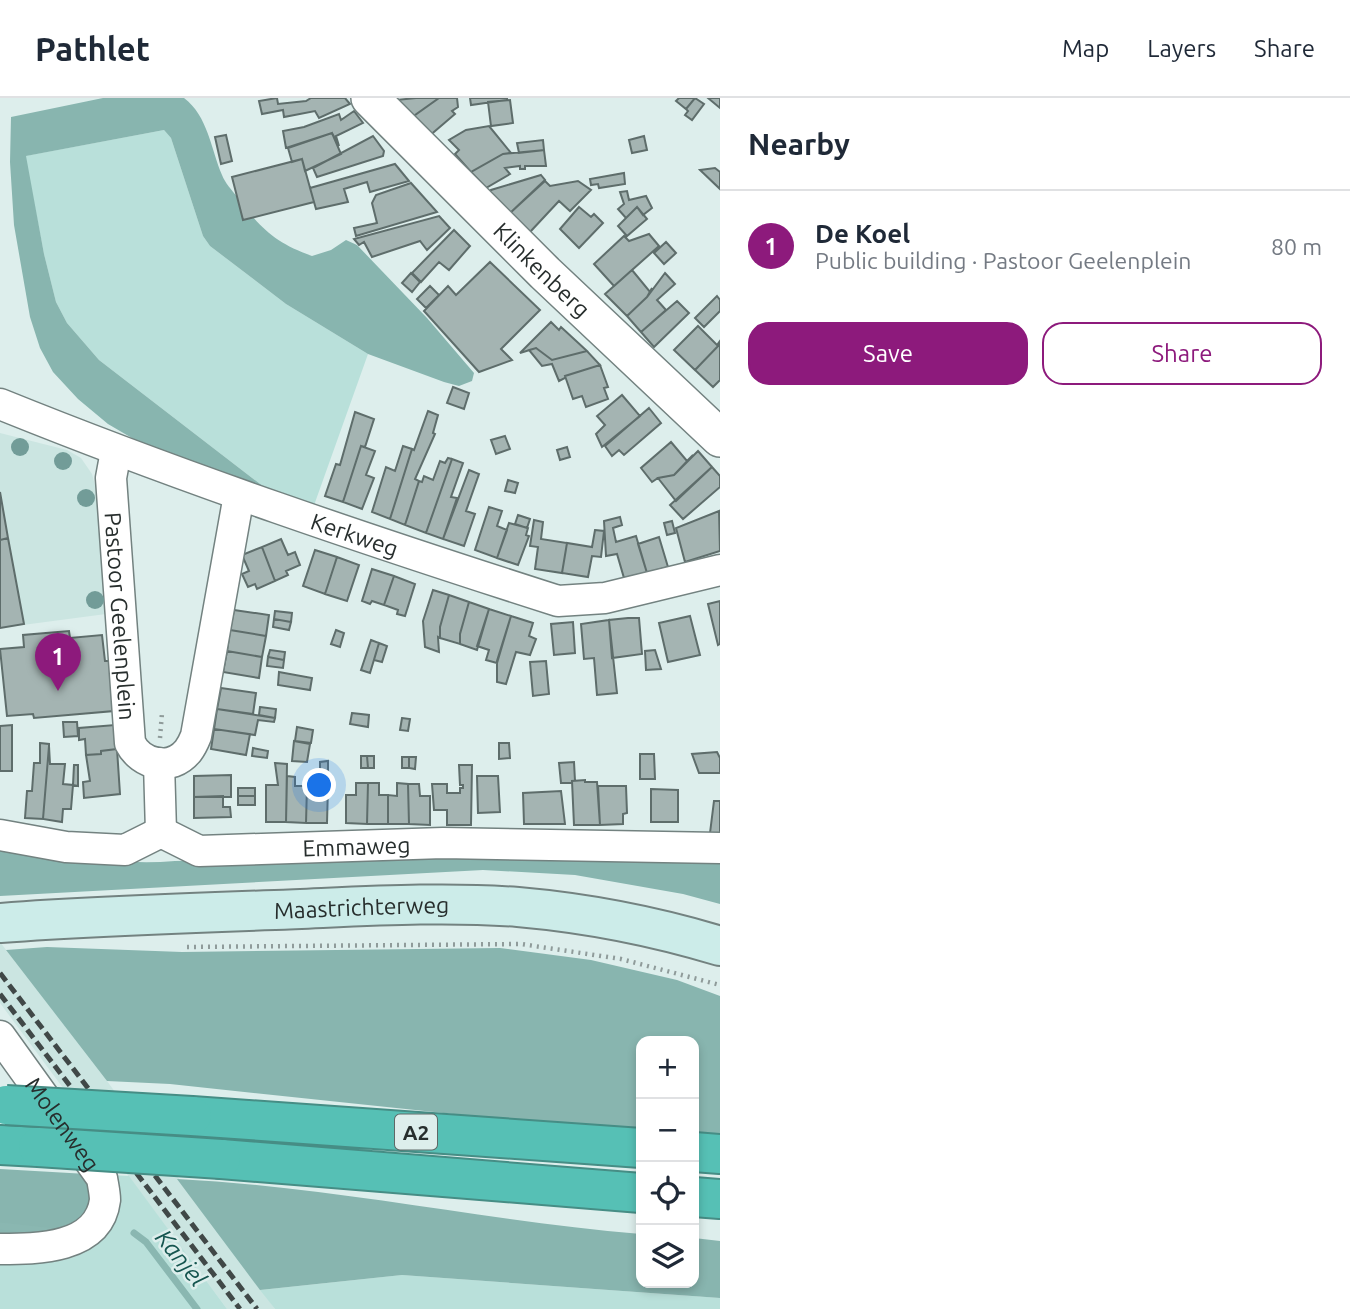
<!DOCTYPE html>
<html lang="en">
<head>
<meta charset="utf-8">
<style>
	body { margin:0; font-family:Ubuntu,sans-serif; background:#f6f6f7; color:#1f2937 }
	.controls { position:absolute; right:21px; bottom:21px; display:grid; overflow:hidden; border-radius:14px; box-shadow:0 4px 10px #0003 }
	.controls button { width:63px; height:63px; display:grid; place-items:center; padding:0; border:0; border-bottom:2px solid #e0e1e3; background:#fff; color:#1f2937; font:35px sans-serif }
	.you { position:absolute; left:320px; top:688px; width:24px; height:24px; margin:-18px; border:5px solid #fff; border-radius:50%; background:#1a73e8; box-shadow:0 0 0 10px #1a73e833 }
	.badge { display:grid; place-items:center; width:46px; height:46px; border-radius:50%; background:#8d1a7c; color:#fff; font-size:23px; font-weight:700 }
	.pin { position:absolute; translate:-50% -58px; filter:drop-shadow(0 2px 4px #0008) }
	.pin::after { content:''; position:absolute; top:37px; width:24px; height:21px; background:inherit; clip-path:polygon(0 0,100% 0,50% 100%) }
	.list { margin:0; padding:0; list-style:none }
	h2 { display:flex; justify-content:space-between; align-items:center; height:91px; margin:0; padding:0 28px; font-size:30px }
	h2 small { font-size:23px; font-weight:400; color:#747a83 }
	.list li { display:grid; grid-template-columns:46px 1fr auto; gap:21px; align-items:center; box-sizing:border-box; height:112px; padding:0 28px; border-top:2px solid #e0e1e3 }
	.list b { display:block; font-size:26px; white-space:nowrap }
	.list p { margin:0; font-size:23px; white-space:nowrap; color:#747a83 }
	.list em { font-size:23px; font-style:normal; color:#747a83 }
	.actions { display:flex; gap:14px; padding:21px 28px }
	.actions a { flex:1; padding:16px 0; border:2px solid #8d1a7c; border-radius:21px; text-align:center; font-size:24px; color:#8d1a7c }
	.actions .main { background:#8d1a7c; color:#fff }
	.icon { flex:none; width:38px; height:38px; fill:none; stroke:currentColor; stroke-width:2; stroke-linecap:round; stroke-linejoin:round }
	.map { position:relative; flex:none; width:720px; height:1211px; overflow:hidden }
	header { display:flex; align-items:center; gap:42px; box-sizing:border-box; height:98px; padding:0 35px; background:#fff; border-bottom:2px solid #e0e1e3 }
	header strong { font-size:33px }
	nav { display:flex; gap:38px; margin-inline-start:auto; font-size:24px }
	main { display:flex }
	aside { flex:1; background:#fff }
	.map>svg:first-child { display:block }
	.built { fill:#cbe5e1 }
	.green { fill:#b9e0da }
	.forest { fill:#88b5af }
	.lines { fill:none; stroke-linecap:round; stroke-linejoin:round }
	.stream { stroke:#8ab7b1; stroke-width:7 }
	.building { fill:#a4b4b2; stroke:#5e6d6b; stroke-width:2 }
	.minor-casing { stroke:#738280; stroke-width:33 }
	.tertiary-casing { stroke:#738280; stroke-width:40 }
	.secondary-casing { stroke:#738280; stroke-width:42 }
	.motorway-casing { stroke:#468d85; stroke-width:42 }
	.path { stroke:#8f9b9a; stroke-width:4.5; stroke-dasharray:2 5; stroke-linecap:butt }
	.minor { stroke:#fff; stroke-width:30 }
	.tertiary { stroke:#fff; stroke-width:37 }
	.secondary { stroke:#ccece9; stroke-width:38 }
	.motorway { stroke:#56c0b5; stroke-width:38 }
	.rail { stroke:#404847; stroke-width:5; stroke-dasharray:10 5; stroke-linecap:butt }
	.motorway-bridge-casing { stroke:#468d85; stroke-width:42; stroke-linecap:butt }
	.motorway-bridge { stroke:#56c0b5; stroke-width:38 }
	.tree { fill:#729c98 }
	.labels { text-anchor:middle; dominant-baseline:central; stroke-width:5; stroke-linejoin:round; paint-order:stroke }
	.shield { fill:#ddeeec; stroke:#5e6866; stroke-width:2 }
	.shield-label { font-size:21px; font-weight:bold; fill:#272e2d }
	.street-label { font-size:23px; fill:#272e2d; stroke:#ddeeec }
	.water-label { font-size:24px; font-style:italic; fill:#15554f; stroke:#ddeeec }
</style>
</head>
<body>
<header>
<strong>Pathlet</strong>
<nav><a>Map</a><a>Layers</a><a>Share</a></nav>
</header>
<main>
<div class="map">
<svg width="720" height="1211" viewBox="0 0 720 1211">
	<rect width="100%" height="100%" fill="#ddeeec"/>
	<path class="built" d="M0,335L67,352L81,360L92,376L96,391L106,516L0,530Z
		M0,844L107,983L275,1211H227L0,905Z"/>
	<path class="green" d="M164,32L171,40L203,138L210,148L286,206L368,256L312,413L286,406L99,262L67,225L56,204L44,156L25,58Z
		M110,1077L129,1078L227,1211H0V1164C27,1165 65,1168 88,1152C94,1147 99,1142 104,1137Z
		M402,1177L720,1200V1211H275L260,1192Z"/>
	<path class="forest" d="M103,0H184C208,18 211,51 222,77C225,85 232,92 237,99C260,130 275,145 312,158L331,152L346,142L357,147L427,220L474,275L472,283L459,288L444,284L368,256L286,206L210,148L203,138L171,40L164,32L26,58L44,156L56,204L67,225L99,262L286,406L137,343L108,326L78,301L53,274L40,250L30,219L14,127L10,64L11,19Z
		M0,745C59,756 115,768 175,763L577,756L720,760V806L683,796L575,777L483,772L0,798Z
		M47,849L182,854L500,850L591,862L677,882L720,898V1043L694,1041V943H641V1036L170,986L107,983L6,852Z
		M0,1071L87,1076C95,1112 91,1111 65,1135H0Z
		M177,1081C333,1089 486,1123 641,1136V1185H694V1140L720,1143V1200L402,1177L260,1192Z"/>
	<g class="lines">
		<path class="stream" d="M0,1128L54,1134
			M134,1135L146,1144L197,1211"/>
	</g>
	<path class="building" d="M277,0L278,6L306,3L311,0H345L350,6L319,20L315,13L284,19L283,12L262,16L259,3Z
		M416,0H439L411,20L396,2Z
		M439,0H457L458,9L452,13L455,16L428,39L411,20Z
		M470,0H507V2L471,7Z
		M679,0H695L686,11L676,3Z
		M695,0L704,6L692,22L685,17L688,13L686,11Z
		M708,0H720V10Z
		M510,2L513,25L491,28L488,4Z
		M354,13L363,25L336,38L339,48L332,35L286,50L283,33L304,29L339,16L341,22Z
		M489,28L511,55L503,56L471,74L455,56L459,52L449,42L466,32Z
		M332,35L341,56L305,73L302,61L292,64L288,50Z
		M226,37L232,63L221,66L215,39Z
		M373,38L384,53L383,58L317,79L313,70Z
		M644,38L647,52L632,55L629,42Z
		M543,42L544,52L519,55L517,45Z
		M544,52L546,68H525V71H520V68L505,70L510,76L486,90L471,74L503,56Z
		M302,61L314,104L243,122L232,79Z
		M395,66L409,83L370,94L367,84L344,91L348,104L316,111L310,90Z
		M715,70L720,74V91L700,72Z
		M624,75L625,86L599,90L598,86L591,87L590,81Z
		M541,77L545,82L509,116L488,95L491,92Z
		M545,83L550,88L578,83L591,92L570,113L559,103L530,134L509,116Z
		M411,85L437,114L356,138L354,130L377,125L372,105L376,97Z
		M627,93L629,102L646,98L652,110L643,117L637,109L626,120L618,111L624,106L620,94Z
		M579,109L591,119L594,116L603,125L579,150L560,131Z
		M637,109L647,121L627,138L618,128Z
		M439,118L450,130L427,152L420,143L372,159L364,144L359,147L354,141Z
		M454,132L470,148L449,172L439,164L421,184L412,175Z
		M649,136L659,148L614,188L594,166L624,138L629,143Z
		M666,144L676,155L664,166L654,155Z
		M490,164L540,212L501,251L512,262L479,274L424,213L448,188L456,197Z
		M632,172L650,194L652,190L647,199L627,218L605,196Z
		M411,175L420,184L412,194L402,185Z
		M665,175L675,186L657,202L666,212L641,234L627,218L647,199Z
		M430,188L439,197L426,210L417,201Z
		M717,198L720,202V213L704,229L695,220Z
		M677,203L689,215L654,249L641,234Z
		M551,224L559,232L561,229L587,253L552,262L536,250L520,255Z
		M698,228L717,247L720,243V246L695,272L674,252Z
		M720,246V282L713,289L695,272Z
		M536,250L552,262L587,253L600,267L565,278V280L559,283L552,266L542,268L529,252Z
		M600,267L608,289L604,290L608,301L586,309L582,298L573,301L565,278Z
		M453,289L469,295L464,311L447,305Z
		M622,297L640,318L602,349L596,336L605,327L597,318Z
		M649,310L661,325L624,357L619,352L612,358L605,348Z
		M428,313L438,317L433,335L435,336L415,381L419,383L405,427L390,421L412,351L414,352Z
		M355,314L374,321L365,349L361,348L343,404L325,398L336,366L340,367Z
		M505,338L510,351L496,356L491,342Z
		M671,344L687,363L693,357L674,377L658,380L652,384L641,370Z
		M361,348L375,353L366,377L374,380L362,411L343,404Z
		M403,348L412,351L390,421L372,414L386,369L395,373Z
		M567,349L570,359L560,362L557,352Z
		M698,353L712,369L676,403L658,380L674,377Z
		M448,360L452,361L426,435L405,427L419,383L422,384L424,378L433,382L440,363L445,365Z
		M452,361L463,365L451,399L457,400L443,441L426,435Z
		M712,369L720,378V389L683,421L670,407Z
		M469,372L479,376L466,413L475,416L464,448L443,441Z
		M508,382L518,385L515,395L505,393Z
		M0,394L8,440L0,442Z
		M489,409L502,413L497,428L507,432L497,460L475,452Z
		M719,413L720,453L685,464L676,430Z
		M518,417L530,421L527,430L515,426Z
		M620,419L622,427L613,430L616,444L636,438L647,475L624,480L617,456L606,458L604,423Z
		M534,422L543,424L541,441L567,445L562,475L535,471L538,449L530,448Z
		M672,423L675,435L667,437L664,425Z
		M509,425L528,430L526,437L529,438L518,467L497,460Z
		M595,432L604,433L601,459L592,458L588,479L562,475L567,445L592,449Z
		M659,439L668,469L647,475L638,446Z
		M8,440L24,526L0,530V442Z
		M281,441L288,457L295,454L300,467L286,473L288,477L275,483L262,449Z
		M262,449L275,483L257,491L255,486L248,489L242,476L249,473L242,457Z
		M315,452L337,459L325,496L303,488Z
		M337,459L359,467L347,503L325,496Z
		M372,471L394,478L384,507L372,503L370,506L362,503Z
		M394,478L415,486L405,518L397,516L398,512L384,507Z
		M433,492L449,497L440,529V540L438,539L439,554L425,549L423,523Z
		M449,497L469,504L460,536V546L440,540V529Z
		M720,503V546L718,547L708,506Z
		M469,504L489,511L477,552L460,546V536Z
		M489,511L511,518L497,565L486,562L489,552L477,548Z
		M234,512L269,517L266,538L230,532Z
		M275,513L292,515L291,524L274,521Z
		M511,518L533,525L529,538L536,541L530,557L516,554L506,586L497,584V563Z
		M690,518L700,557L668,564L659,525Z
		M628,520H639L642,556L612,560L609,522Z
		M274,521L291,524L289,532L273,529Z
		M609,522L617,595L597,597L594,560L584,561L581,526Z
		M573,524L575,555L554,557L551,526Z
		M230,532L266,538L262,559L227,553Z
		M336,532L344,535L340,549L331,546Z
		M69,533L70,540L102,537L105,563H109L111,572L114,613L34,620L33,616L7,618L0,551L24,549L23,537Z
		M371,542L379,545L370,575L361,572Z
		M379,545L387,548L382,564L374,562Z
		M270,552L285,554L284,562L268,559Z
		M655,552L661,571L646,572L645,553Z
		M227,553L262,559L259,580L223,574Z
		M268,559L284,562L283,570L267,568Z
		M546,563L549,596L533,598L530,564Z
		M279,574L312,580L310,592L278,587Z
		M221,590L256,595L253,616L217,611Z
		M260,609L276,611L275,620L259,617Z
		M217,611L275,620L274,624L258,622L255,637L214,631Z
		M352,615L369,617L368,629L350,626Z
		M402,620L410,621L408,633L400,632Z
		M63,624H77L78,638L64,639Z
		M12,627V673H0V628Z
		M115,627L117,651L101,653V656L86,657L85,641L79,642V630Z
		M297,629L313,632L311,645L295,643Z
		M214,631L250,636L246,657L211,651Z
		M294,643L310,646L307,664L292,663Z
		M40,645L49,646V648L43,721L25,720L27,693H32L34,665H40Z
		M499,645H509L510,660L499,661Z
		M49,648L50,666H65L63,686L73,687L71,711H63L62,724L43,721Z
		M253,650L268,653L267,660L252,658Z
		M117,651L120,696L84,700L83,684L90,683L86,657L101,656V653Z
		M717,654L720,660V675H699L692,656Z
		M640,656H654L655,681H640Z
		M361,658H367L368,670H361Z
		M367,658H374V670H368Z
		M402,659H409V670H402Z
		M409,659H416L415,671L409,670Z
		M328,663V679L320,678V664Z
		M574,664L575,683H572V685H561L559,665Z
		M275,665L287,666L286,724H266V687H278Z
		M74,667H78V688L73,687Z
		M459,667H472L471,727H447V712H434L432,686H447V695H460V690H463V687H460Z
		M231,677V699H194V678Z
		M287,678L295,679V688H307L306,725L286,724Z
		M477,678H498L500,714L478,715Z
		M585,682V684H597L600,727H574L572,683Z
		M356,685H368L367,726L346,725V697H356Z
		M368,685H379V697H388V726H367Z
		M397,685L408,686L409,726H388V697L397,698Z
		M408,686H419L420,698H430V727L409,726Z
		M307,688L328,689L327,725H306Z
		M598,688H626L627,715L623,716V726L600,727Z
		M238,690H255V698H238Z
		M651,691L678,692V724H651Z
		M561,693L565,726H524L523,695Z
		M223,698V709H230L231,719L194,720V699Z
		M238,698H255V707H238Z
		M714,703H720V736L710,735Z"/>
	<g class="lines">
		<g class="minor-casing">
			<g id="minor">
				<path id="s1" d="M0,306C183,380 370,443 558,503L605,500L720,472"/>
				<path id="s2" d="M116,353L111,380L130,645C141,667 171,674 188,653C191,649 194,643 196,638L239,397"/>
				<path d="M159,665L161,734"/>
				<path id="s3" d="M161,734L199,753L443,745L720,750"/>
				<path d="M0,737L66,749L125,752L161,734"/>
				<path id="s4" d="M0,938L102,1080C103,1087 105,1095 105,1102C99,1151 37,1151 0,1151"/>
			</g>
		</g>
		<g class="tertiary-casing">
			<g id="tertiary">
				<path id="s5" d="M370,0L545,175L720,340"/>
			</g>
		</g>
		<g class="secondary-casing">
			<g id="secondary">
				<path id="s6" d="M0,825C92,818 183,815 275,812C355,809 437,803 518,809C586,815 654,828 720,848"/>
			</g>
		</g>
		<g class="motorway-casing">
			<path id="motorway" d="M192,1018L641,1050
				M0,1047L38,1049
				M694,1054L720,1056
				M221,1061L641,1095
				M694,1099L720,1101"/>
		</g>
		<path class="path" d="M160,640L162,615
			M187,849L521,846L621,861L720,887"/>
		<use href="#minor" class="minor"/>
		<use href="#tertiary" class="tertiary"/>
		<use href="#secondary" class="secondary"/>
		<use href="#motorway" class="motorway"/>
		<path class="rail" d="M0,875L257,1211
			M0,896L240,1211"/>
		<g class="motorway-bridge-casing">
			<path id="motorway-bridge" d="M6,1007L192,1018
				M38,1049L221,1061"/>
		</g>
		<use href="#motorway-bridge" class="motorway-bridge"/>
	</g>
	<g class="tree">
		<circle cx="20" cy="349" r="9"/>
		<circle cx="63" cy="363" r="9"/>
		<circle cx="86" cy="400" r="9"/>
		<circle cx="95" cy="502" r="9"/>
	</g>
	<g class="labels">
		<rect class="shield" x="395" y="1016.5" width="42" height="35" rx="5"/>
		<g class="shield-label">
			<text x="416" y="1034">A2</text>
		</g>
		<g class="street-label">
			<text stroke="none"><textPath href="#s5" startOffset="243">Klinkenberg</textPath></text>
			<text stroke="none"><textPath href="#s1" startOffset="378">Kerkweg</textPath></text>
			<text stroke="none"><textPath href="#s2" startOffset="166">Pastoor Geelenplein</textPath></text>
			<text stroke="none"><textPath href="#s3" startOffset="200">Emmaweg</textPath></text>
			<text stroke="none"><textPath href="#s6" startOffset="362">Maastrichterweg</textPath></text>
			<text stroke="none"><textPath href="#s4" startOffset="108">Molenweg</textPath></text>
		</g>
		<g class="water-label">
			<text transform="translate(181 1160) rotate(51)">Kanjel</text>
		</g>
	</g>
</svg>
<div class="controls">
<button>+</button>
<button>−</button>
<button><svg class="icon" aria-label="locate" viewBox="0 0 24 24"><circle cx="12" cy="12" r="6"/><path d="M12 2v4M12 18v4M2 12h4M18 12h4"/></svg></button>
<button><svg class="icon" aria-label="layers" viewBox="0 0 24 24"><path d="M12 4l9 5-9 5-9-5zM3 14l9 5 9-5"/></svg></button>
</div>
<div class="you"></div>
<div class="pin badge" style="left:58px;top:593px">1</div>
</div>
<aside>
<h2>Nearby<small></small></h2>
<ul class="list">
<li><span class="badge">1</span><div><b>De Koel</b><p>Public building · Pastoor Geelenplein</p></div><em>80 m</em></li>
</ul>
<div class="actions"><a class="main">Save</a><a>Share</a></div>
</aside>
</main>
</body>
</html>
